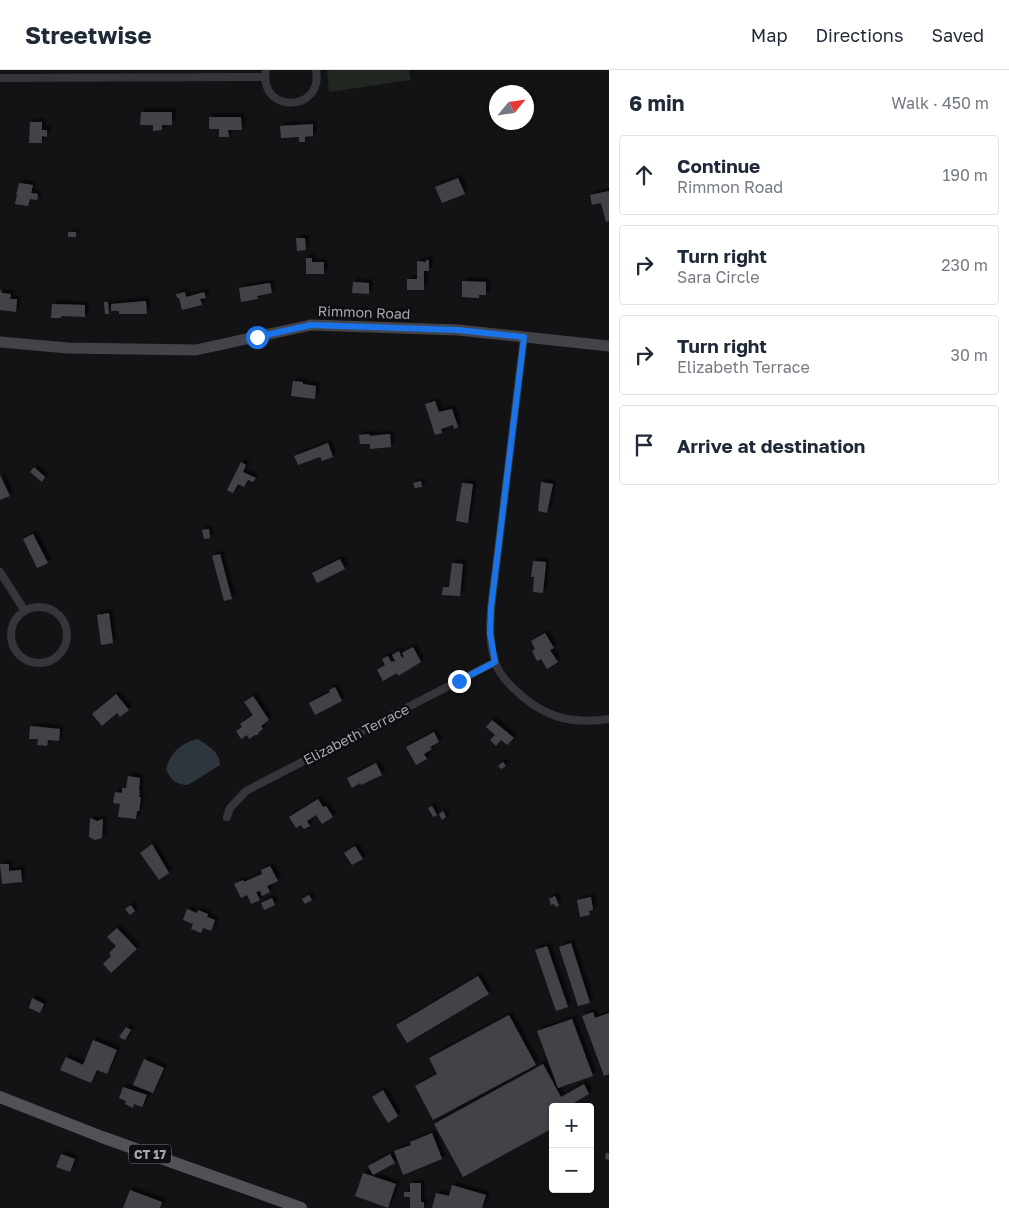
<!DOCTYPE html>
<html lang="en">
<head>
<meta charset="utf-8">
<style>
	body { margin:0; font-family:"Golos Text",sans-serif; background:#f6f6f7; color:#1f2937 }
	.controls { position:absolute; right:15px; bottom:15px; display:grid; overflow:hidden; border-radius:5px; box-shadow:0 1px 4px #0004 }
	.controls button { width:45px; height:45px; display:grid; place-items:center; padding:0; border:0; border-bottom:1px solid #e0e1e3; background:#fff; color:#1f2937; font:25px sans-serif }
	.compass { position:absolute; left:489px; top:15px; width:45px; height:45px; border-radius:50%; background:#fff; box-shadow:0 1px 4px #0004; rotate:61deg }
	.stop { position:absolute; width:15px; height:15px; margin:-11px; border:4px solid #1a73e8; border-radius:50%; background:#fff }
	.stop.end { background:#1a73e8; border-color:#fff; box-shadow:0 1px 5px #0008 }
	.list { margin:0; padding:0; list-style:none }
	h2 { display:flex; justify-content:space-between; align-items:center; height:65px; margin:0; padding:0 20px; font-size:21px }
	h2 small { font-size:16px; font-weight:400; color:#747a83 }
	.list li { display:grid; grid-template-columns:32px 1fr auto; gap:15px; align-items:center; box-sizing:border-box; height:80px; margin:0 10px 10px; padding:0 10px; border:1px solid #e0e1e3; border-radius:5px }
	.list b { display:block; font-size:19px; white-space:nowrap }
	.list p { margin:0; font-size:16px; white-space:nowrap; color:#747a83 }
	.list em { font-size:16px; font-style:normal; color:#747a83 }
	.icon { flex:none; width:28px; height:28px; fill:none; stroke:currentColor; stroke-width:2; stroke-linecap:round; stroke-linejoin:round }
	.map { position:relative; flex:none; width:609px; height:1138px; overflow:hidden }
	header { display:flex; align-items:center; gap:30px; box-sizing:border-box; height:70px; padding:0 25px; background:#fff; border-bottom:1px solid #e0e1e3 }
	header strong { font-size:24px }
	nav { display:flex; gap:28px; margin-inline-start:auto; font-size:18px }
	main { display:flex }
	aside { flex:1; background:#fff }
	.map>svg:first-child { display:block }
	.green { fill:#202721 }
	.water { fill:#2d353d }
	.building { fill:#424348; filter:url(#shadow) }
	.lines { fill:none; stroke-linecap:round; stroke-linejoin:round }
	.street { stroke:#35353a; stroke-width:8 }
	.secondary { stroke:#434449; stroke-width:11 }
	.primary { stroke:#515258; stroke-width:12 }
	.route { stroke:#1a73e8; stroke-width:6 }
	.labels { text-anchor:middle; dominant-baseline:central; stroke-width:5; stroke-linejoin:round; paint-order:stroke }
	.shield { fill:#0e0e10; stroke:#787a83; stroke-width:1 }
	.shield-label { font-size:12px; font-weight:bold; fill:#a6a9b4 }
	.street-label { font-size:14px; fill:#a6a9b4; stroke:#0e0e10 }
</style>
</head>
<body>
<header>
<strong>Streetwise</strong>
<nav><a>Map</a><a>Directions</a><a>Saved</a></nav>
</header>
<main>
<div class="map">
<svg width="609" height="1138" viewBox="0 0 609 1138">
	<defs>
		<filter id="shadow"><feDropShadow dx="3.5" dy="-3.5" stdDeviation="1" flood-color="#0009"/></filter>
	</defs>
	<rect width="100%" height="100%" fill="#131315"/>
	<path class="green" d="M327,0H409L411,10L329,22Z"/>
	<path class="water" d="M198,669C207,675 221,683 220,695L188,715C176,715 171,710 166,699C170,683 182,672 198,669Z"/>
	<path class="building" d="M528,25L533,37L526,40V26Z
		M141,42H172V55H162V60L153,61V55H140Z
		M209,47H241L242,60H228L229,67H219V59H209Z
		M30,52H42V60H47V67L42,66V73H29Z
		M313,54V66L305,67V72H299V67L281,68L280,56Z
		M458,108L465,124L442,133L435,117Z
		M19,113L33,115L31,123L38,124L37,130L30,129L28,136L15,134L17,125L16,123L17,122Z
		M609,121V151L606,152L601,133L592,135L590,125Z
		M68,162H76V167H68Z
		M296,168H305L306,180L297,181Z
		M306,188H312V192H324V204H306Z
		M426,190H429V201H424V220H407V209H417V191L426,192Z
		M462,211L486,212V225H479V228L462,227Z
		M353,212L369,213V224L352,223Z
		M270,213L272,223L257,226L258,229L241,232L239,218Z
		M0,219L2,223L11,224L10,229H17L16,242L0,240Z
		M185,222L186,227L204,222L206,228L200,229L202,235L182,240L179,228H177L176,224Z
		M146,231L147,244H119V241H111V234Z
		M104,232H108L109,244H105Z
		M52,234L85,235V247L61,246V248H51Z
		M293,311L303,312V314L316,316L315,329L291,326Z
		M435,331L439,342L452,339L458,357L454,359L453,355L441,359L442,363L435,365L425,334Z
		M369,364L370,366L390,364L391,377L370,379V374H360L359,365Z
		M328,373L333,387L322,391L320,387L298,395L294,386Z
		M241,392L246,395L243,402L256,408L253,412L248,410L244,417L238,414L233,423L227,420Z
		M34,397L45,407L42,412L30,402Z
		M0,405L10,426L0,430Z
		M421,411L422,417L415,418L413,413Z
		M541,412L553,414L547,443L538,441Z
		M462,413L473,414L468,453L456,451Z
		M209,459L210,468L204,469L202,460Z
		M33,464L48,493L37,498L23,469Z
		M220,484L232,529L224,531L212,486Z
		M340,489L345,499L317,513L312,503Z
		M533,491L546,492L543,523L533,522L534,507H531Z
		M452,493L463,494L460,526L442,525L443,517H449Z
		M109,543L113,573L101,575L97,545Z
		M545,563L554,578L550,580L558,592L547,599L541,589L537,591L532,581L535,579L531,571Z
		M413,577L421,592L398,606L397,603L383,611L377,600L385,595L382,589L388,586L391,592L393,591L394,592L395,591L392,585L399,581L402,588L404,587L402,583Z
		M335,617L342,631L315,645L309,633L330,622L329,620Z
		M116,624L129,640L120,647L117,643L102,656L92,644Z
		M253,626L269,650L261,656L263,659L258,663L259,664L257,665H255L249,669L247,665L241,669L236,661L242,657L240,654L253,645L244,632Z
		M492,650L514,668L507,675L501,670L496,676L490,670L495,665L486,657Z
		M30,656L60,659L59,671L48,670L47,676L37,675L38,669H29Z
		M434,662L439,672L430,677L432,679L424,684L427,689L416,695L406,677Z
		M503,692L506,696L501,699L498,696Z
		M376,693L382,705L361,715L360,713L352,718L347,708Z
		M128,706L140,708L139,720H140L139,727H141L139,741H137L136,749L118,747L120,734L113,733L115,722L122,723V718H126Z
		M318,729L323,737L326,736L333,747L322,754L316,745L307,751L310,756L304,759L301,755L296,758L289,747Z
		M432,736L437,745L433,747L428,738Z
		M443,741L446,747L442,750L439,744Z
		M90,748L97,751L103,749L102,768L95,770L89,767Z
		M152,774L169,803L159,810L140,783Z
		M355,776L363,789L352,795L344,783Z
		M0,794H9V801L21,800L22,812L2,814Z
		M270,796L278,811L267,816L270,822L262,826L260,821L256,822L260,830L251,834L247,825L241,828L234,814L243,810L244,812L262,804L261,800Z
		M309,825L312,830L305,834L302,829Z
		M555,826L559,836L555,837L554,834L551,835L549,829Z
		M591,827L593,840L589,841L590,845L580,847L577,830Z
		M272,828L275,835L264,840L261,833Z
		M131,835L135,841L130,845L125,839Z
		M187,839L197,843L198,840L208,844L207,847L215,850L211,861L203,858L201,863L191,859L193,854L183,850Z
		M117,858L137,879L111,903L103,894L111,886L109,883L116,876L107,867Z
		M571,873L590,933L578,936L559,877Z
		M547,876L568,937L556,941L535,880Z
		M478,906L489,924L407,973L396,955Z
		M32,928L44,934L40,943L29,938Z
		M593,942L595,948L609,943V1004L604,1006L582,946Z
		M509,945L536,995L433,1050L415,1016L437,1004L429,988Z
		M572,949L593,1006L558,1018L537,961Z
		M126,957L131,960L125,970L119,967Z
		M93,970L117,980L107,1004L97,1000L91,1013L60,1000L66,987L83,995Z
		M144,989L164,998L153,1023L133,1015Z
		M543,994L561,1027L584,1014L589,1024L567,1037H553V1058L463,1107L434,1054Z
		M123,1017L147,1025L142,1037L134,1034L133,1038L125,1034L126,1031L119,1028Z
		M383,1020L398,1046L388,1053L372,1027Z
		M432,1063L442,1089L403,1105L394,1081L411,1075L410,1072Z
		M606,1083H609V1090L605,1089Z
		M61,1084L75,1089L70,1102L56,1097Z
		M390,1084L395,1093L373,1105L368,1096Z
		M363,1103L396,1114L388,1138L355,1126Z
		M410,1113H421V1132H424V1138H410V1127H404V1122H410Z
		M452,1115L486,1125L482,1138H432L436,1123L449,1126Z
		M130,1120L162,1132L160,1138H123Z"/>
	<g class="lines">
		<path class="street" d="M266,0C258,44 324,43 316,0
			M0,8L265,7
			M524,267L491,538C490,555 489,574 495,591C497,601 505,610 512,617C541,646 568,655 609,649
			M0,502L25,541
			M11 565a28 28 0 1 1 56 0a28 28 0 1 1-56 0Z
			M227,747L230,738L246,721L495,592"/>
		<path class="secondary" d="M0,272L68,278L196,280L311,255L458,260L609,276"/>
		<path class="primary" d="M0,1027L102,1067L301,1138"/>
	</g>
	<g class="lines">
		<path class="route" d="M257,267L311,255L458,260L524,267L491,538L490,563L495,592L459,611"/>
	</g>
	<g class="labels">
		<rect class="shield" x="129" y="1074.5" width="42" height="19" rx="4"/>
		<g class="shield-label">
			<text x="150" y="1084">CT 17</text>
		</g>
		<g class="street-label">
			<text transform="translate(364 242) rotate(2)">Rimmon Road</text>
			<text transform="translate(356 664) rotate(-27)">Elizabeth Terrace</text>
		</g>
	</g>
</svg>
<div class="controls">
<button>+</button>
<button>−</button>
</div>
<svg class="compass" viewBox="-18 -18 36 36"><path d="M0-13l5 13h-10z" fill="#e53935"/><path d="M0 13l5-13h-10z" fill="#747a83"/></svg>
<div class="stop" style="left:257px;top:267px"></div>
<div class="stop end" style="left:459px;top:611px"></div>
</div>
<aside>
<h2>6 min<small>Walk · 450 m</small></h2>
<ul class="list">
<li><svg class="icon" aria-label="ahead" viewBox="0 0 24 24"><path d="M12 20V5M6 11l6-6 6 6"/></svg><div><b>Continue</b><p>Rimmon Road</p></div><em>190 m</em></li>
<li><svg class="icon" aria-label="right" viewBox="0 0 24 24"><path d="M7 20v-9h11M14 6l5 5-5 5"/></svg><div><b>Turn right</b><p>Sara Circle</p></div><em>230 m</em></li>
<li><svg class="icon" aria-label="right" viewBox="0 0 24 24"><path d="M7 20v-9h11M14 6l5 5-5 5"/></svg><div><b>Turn right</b><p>Elizabeth Terrace</p></div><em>30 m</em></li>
<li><svg class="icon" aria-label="arrive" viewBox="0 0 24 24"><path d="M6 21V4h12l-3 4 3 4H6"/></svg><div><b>Arrive at destination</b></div></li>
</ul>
</aside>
</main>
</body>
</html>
